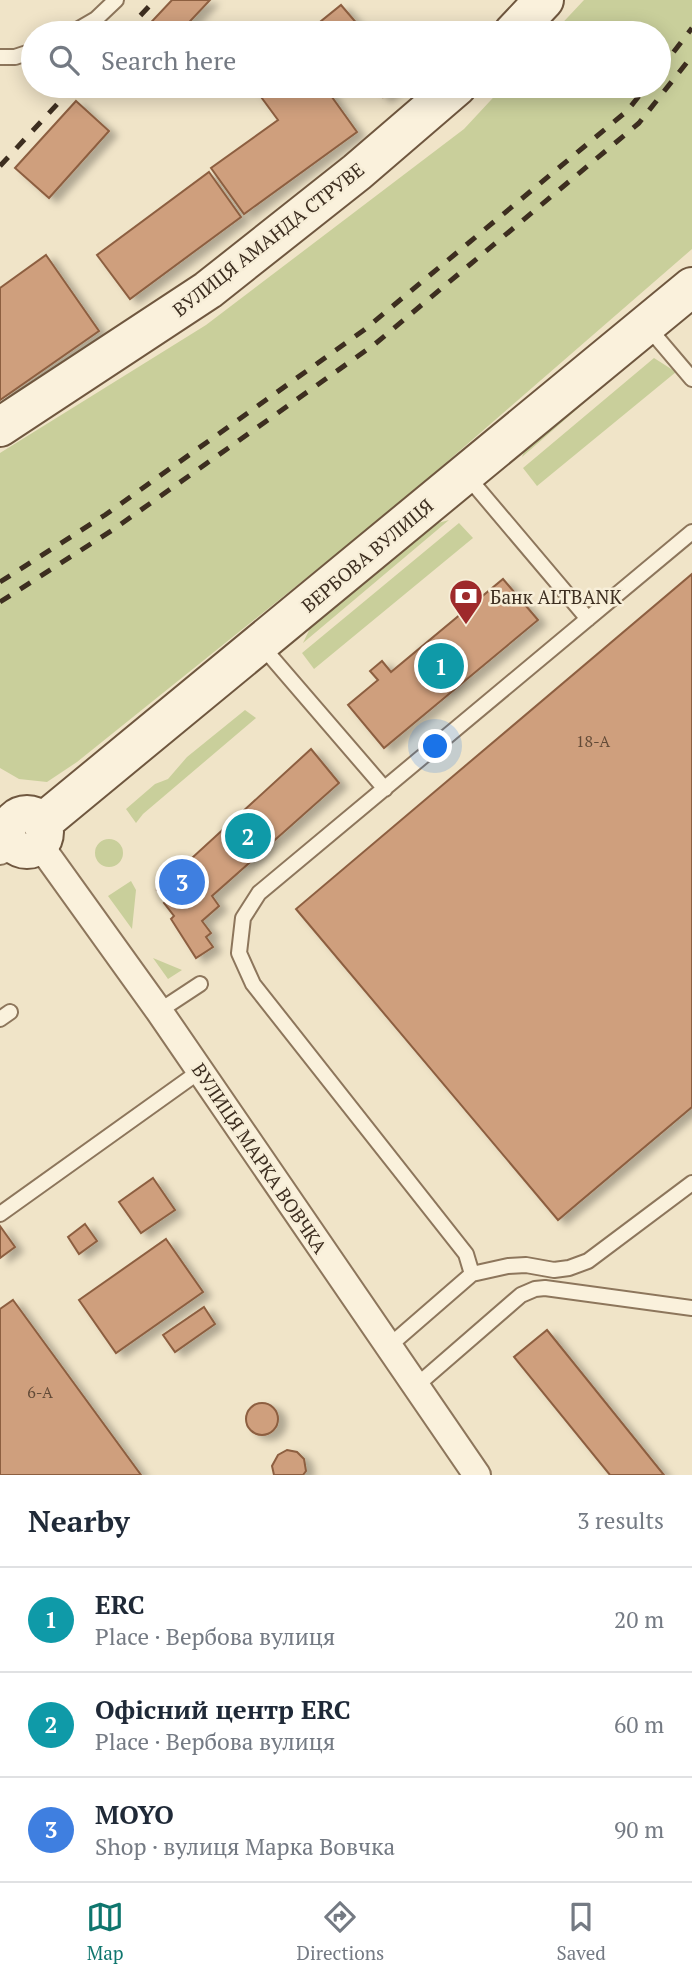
<!DOCTYPE html>
<html lang="en">
<head>
<meta charset="utf-8">
<style>
	body { margin:0; font-family:"PT Serif",serif; background:#f2f2f3; color:#1f2937 }
	.you { position:absolute; left:436px; top:747px; width:24px; height:24px; margin:-18px; border:5px solid #fff; border-radius:50%; background:#1a73e8; box-shadow:0 0 0 10px #1a73e833 }
	.badge { display:grid; place-items:center; width:46px; height:46px; border-radius:50%; background:#0f766e; color:#fff; font-size:23px; font-weight:700 }
	.pin { position:absolute; translate:-50% -50%; border:4px solid #fff; box-shadow:0 2px 7px #0006 }
	.list { margin:0; padding:0; list-style:none }
	h2 { display:flex; justify-content:space-between; align-items:center; height:91px; margin:0; padding:0 28px; font-size:30px }
	h2 small { font-size:23px; font-weight:400; color:#747a83 }
	.list li { display:grid; grid-template-columns:46px 1fr auto; gap:21px; align-items:center; box-sizing:border-box; height:105px; padding:0 28px; border-top:2px solid #e0e1e3 }
	.list b { display:block; font-size:26px; white-space:nowrap }
	.list p { margin:0; font-size:23px; white-space:nowrap; color:#747a83 }
	.list em { font-size:23px; font-style:normal; color:#747a83 }
	.icon { flex:none; width:38px; height:38px; fill:none; stroke:currentColor; stroke-width:2; stroke-linecap:round; stroke-linejoin:round }
	.map { position:relative; flex:none; width:692px; height:1475px; overflow:hidden }
	.search { position:absolute; background:#fff; box-shadow:0 4px 18px #0003; left:21px; right:21px; top:21px; height:77px; display:flex; align-items:center; gap:18px; box-sizing:border-box; padding:0 24px; border-radius:38px; color:#747a83; font-size:26px }
	.sheet { height:406px; background:#fff }
	nav { display:flex; justify-content:space-around; align-items:center; box-sizing:border-box; height:98px; border-top:2px solid #e0e1e3; background:#fff; font-size:19px; color:#747a83 }
	nav a { display:grid; justify-items:center; gap:4px }
	nav .on { color:#0f766e }
	.map>svg:first-child { display:block }
	.green { fill:#c9cf9b }
	.building { fill:#cf9f7d; stroke:#8d5f41; stroke-width:2; filter:url(#shadow) }
	.lines { fill:none; stroke-linecap:round; stroke-linejoin:round }
	.service-casing { stroke:#8d765c; stroke-width:18 }
	.minor-casing { stroke:#8d765c; stroke-width:30 }
	.secondary-casing { stroke:#6f573f; stroke-width:42 }
	.service { stroke:#faf1dc; stroke-width:14 }
	.minor { stroke:#faf1dc; stroke-width:26 }
	.secondary { stroke:#faf1dc; stroke-width:38 }
	.rail { stroke:#3d2e20; stroke-width:5; stroke-dasharray:12 12; stroke-linecap:butt }
	.labels { text-anchor:middle; dominant-baseline:central; stroke-width:5; stroke-linejoin:round; paint-order:stroke }
	.number-label { font-size:16px; fill:#624a37 }
	.street-label { font-size:19px; fill:#3d2e20; stroke:#f7eed8 }
	.poi-label { font-size:19px; fill:#3d2e20; stroke:#f7eed8; text-anchor:start }
</style>
</head>
<body>
<div class="map">
<svg width="692" height="1475" viewBox="0 0 692 1475">
	<defs>
		<filter id="shadow"><feDropShadow dx="8" dy="4.5" stdDeviation="3.5" flood-color="#0004"/></filter>
	</defs>
	<rect width="100%" height="100%" fill="#f0e4c8"/>
	<path class="green" d="M584,0H692V249L396,506L77,762L47,782L19,779L0,768V453L206,325L464,129L504,86H659V33H553Z
		M638,356L522,457L529,439Z
		M654,358L676,372L537,486L523,468Z
		M449,520L303,643L313,622L427,526Z
		M459,523L473,538L314,669L302,653Z
		M245,710L256,718L143,814L136,823L126,809L155,784L168,779L187,757Z
		M95 853a14 14 0 1 1 28 0a14 14 0 1 1-28 0Z
		M131,881L136,890L132,929L108,896Z
		M153,958L182,970L168,979Z"/>
	<path class="building" d="M172,0H210L179,33H141Z
		M341,5L365,33H329L320,22Z
		M253,86H324L357,132L244,214L211,168L278,120Z
		M374,86H397L383,97Z
		M76,101L109,131L49,198L15,168Z
		M209,172L241,217L130,299L97,255Z
		M46,255L99,331L0,400V288Z
		M692,574V1107L558,1220L296,909Z
		M503,579L538,620L384,748L348,705L378,680L370,671L382,661L391,672Z
		M311,749L339,783L212,896L219,906L202,921L211,933L206,937L213,947L196,958L171,919L174,916L164,903L167,901L157,890Z
		M153,1178L175,1210L141,1233L119,1202Z
		M85,1224L97,1241L79,1254L68,1237Z
		M0,1226L15,1247L0,1258Z
		M166,1239L203,1292L116,1353L79,1300Z
		M13,1300L141,1475H0V1309Z
		M204,1307L215,1324L175,1352L163,1335Z
		M547,1330L664,1475H610L514,1357Z
		M246 1419a16 16 0 1 1 32 0a16 16 0 1 1-32 0Z
		M287,1450L297,1452L304,1459L306,1471L303,1475H274L272,1466L278,1455Z"/>
	<g class="lines">
		<g class="service-casing">
			<path id="service" d="M72,33L96,19L116,0
				M0,57H15L33,51
				M647,326L692,379
				M467,476L588,619
				M261,645L385,789
				M159,1011L200,984
				M0,1019L10,1012
				M0,1214L200,1071
				M472,1274L466,1254L253,984L239,953L243,918L259,893L692,532
				M389,1346L472,1274L508,1266L526,1265L554,1270L569,1268L588,1261L692,1183
				M416,1386L521,1295L535,1289L545,1288L692,1308"/>
		</g>
		<g class="minor-casing">
			<path id="minor" d="M39,844L159,1011L477,1475
				M0,851L14,842"/>
		</g>
		<g class="secondary-casing">
			<path id="secondary" d="M513,33L544,0
				M0,427L208,290L357,172L457,86
				M10 832a17 17 0 1 1 34 0a17 17 0 1 1-34 0Z
				M42,823L692,287"/>
		</g>
		<use href="#service" class="service"/>
		<use href="#minor" class="minor"/>
		<use href="#secondary" class="secondary"/>
		<path class="rail" d="M124,33L155,0
			M659,71L692,28
			M0,166L74,86
			M0,582L105,515L364,330L627,111L647,86
			M0,602L114,529L375,344L639,123L692,56"/>
	</g>
	<defs>
		<g id="bank-pin" transform="scale(1.75)"><path d="M0 17L-7.5 6A9.5 9.5 0 1 1 7.5 6Z" fill="#9e2a2b" stroke="#f7eed8"/><path d="M-6-4H6V4H-6ZM0-2.3a2.3 2.3 0 1 0 0 4.6a2.3 2.3 0 1 0 0-4.6Z" fill="#fff"/></g>
	</defs>
	<g fill-rule="evenodd">
		<use href="#bank-pin" x="466" y="596"/>
	</g>
	<g class="labels">
		<g class="number-label">
			<text x="593" y="741">18-А</text>
			<text x="40" y="1392">6-А</text>
		</g>
		<g class="street-label">
			<text transform="translate(268 239) rotate(-38)">ВУЛИЦЯ АМАНДА СТРУВЕ</text>
			<text transform="translate(367 555) rotate(-40)">ВЕРБОВА ВУЛИЦЯ</text>
			<text transform="translate(260 1158) rotate(56)">ВУЛИЦЯ МАРКА ВОВЧКА</text>
		</g>
		<g class="poi-label">
			<text x="490" y="596">Банк ALTBANK</text>
		</g>
	</g>
</svg>
<div class="you"></div>
<div class="pin badge" style="left:441px;top:666px;background:#0f9aa8">1</div>
<div class="pin badge" style="left:248px;top:836px;background:#0f9aa8">2</div>
<div class="pin badge" style="left:182px;top:882px;background:#3f7fe0">3</div>
<div class="search"><svg class="icon" aria-label="search" viewBox="0 0 24 24"><circle cx="10" cy="10" r="6"/><path d="M15 15l6 6"/></svg>Search here</div>
</div>
<section class="sheet">
<h2>Nearby<small>3 results</small></h2>
<ul class="list">
<li><span class="badge" style="background:#0f9aa8">1</span><div><b>ERC</b><p>Place · Вербова вулиця</p></div><em>20 m</em></li>
<li><span class="badge" style="background:#0f9aa8">2</span><div><b>Офісний центр ERC</b><p>Place · Вербова вулиця</p></div><em>60 m</em></li>
<li><span class="badge" style="background:#3f7fe0">3</span><div><b>MOYO</b><p>Shop · вулиця Марка Вовчка</p></div><em>90 m</em></li>
</ul>
</section>
<nav>
<a class="on"><svg class="icon" aria-label="map" viewBox="0 0 24 24"><path d="M3 6l6-2 6 2 6-2v14l-6 2-6-2-6 2zM9 4v14M15 6v14"/></svg>Map</a>
<a><svg class="icon" aria-label="directions" viewBox="0 0 24 24"><path d="M12 3l9 9-9 9-9-9zM9 14v-3h6M13 9l2 2-2 2"/></svg>Directions</a>
<a><svg class="icon" aria-label="saved" viewBox="0 0 24 24"><path d="M7 4h10v16l-5-4-5 4z"/></svg>Saved</a>
</nav>
</body>
</html>
